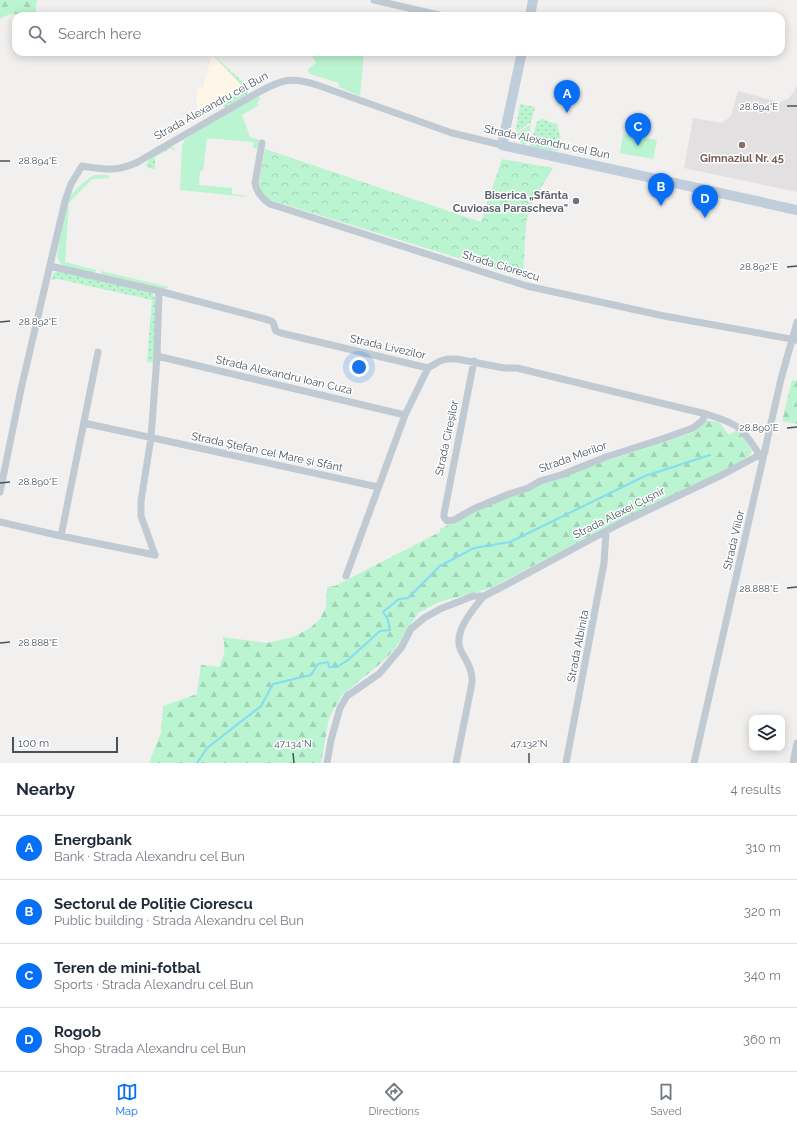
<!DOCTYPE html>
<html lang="en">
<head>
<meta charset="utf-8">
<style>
	body { margin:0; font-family:Raleway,sans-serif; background:#f2f2f3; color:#1f2937 }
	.controls { position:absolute; right:12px; bottom:12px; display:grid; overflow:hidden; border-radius:8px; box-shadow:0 2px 10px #0003 }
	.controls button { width:36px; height:36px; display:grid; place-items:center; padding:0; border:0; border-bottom:1px solid #e0e1e3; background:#fff; color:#1f2937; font:20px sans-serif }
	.scale { position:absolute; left:12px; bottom:10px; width:106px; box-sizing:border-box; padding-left:4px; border:2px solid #45535f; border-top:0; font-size:11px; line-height:14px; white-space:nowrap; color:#45535f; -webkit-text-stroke:3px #fff; paint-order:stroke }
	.you { position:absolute; left:359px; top:367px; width:14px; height:14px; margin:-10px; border:3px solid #fff; border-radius:50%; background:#1a73e8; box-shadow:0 0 0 6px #1a73e833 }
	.badge { display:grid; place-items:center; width:26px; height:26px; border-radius:50%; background:#066ff6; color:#fff; font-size:13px; font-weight:700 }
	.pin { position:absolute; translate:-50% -33px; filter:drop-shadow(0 1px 2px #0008) }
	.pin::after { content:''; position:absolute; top:21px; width:14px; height:12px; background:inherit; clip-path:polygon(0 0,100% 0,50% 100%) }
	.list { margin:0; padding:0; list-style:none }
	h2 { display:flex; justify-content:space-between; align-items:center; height:52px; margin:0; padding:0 16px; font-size:17px }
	h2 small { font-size:13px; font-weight:400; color:#747a83 }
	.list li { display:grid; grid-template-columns:26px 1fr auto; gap:12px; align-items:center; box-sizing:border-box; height:64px; padding:0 16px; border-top:1px solid #e0e1e3 }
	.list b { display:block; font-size:15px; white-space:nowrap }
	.list p { margin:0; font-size:13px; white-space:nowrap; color:#747a83 }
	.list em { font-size:13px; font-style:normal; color:#747a83 }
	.icon { flex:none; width:22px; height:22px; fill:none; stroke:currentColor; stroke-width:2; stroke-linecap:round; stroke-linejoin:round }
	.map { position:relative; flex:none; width:797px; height:763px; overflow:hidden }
	.search { position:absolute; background:#fff; box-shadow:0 2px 10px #0003; left:12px; right:12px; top:12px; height:44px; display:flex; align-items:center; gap:10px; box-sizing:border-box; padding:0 14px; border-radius:12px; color:#747a83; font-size:15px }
	.sheet { height:308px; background:#fff }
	nav { display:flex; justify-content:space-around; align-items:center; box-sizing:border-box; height:56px; border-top:1px solid #e0e1e3; background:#fff; font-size:11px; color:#747a83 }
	nav a { display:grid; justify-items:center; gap:2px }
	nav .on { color:#066ff6 }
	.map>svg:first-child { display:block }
	.commercial { fill:#fef7e8 }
	.education { fill:#e3e0e1 }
	.grass { fill:url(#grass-dots) }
	.forest { fill:url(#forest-firs) }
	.park { fill:url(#park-crowns) }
	.garden { fill:#baf4d0 }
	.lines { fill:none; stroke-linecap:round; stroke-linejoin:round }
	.stream { stroke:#83ddf5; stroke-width:2 }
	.street { stroke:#bfcad3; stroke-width:7 }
	.secondary { stroke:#c0cdda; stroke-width:10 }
	.ticks { fill:none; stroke:#45535f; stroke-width:1.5 }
	.education-dot { fill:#8d6e63; stroke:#fff; stroke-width:1.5 }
	.worship-dot { fill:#6b7280; stroke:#fff; stroke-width:1.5 }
	.labels { text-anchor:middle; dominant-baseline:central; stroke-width:3; stroke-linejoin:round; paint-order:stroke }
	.street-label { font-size:11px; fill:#45535f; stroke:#fff }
	.education-label { font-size:11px; font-weight:bold; fill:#785e54; stroke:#fff }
	.worship-label { font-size:11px; font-weight:bold; fill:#5b616d; stroke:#fff; text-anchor:end }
	.ticks-label { font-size:10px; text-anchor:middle; fill:#45535f; stroke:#fff; stroke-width:3; stroke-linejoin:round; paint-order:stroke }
</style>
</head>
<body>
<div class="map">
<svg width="797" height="763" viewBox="0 0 797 763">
	<defs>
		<pattern id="grass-dots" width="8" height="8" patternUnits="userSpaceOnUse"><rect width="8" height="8" fill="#baf4d0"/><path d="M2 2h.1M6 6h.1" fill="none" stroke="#a1d3b5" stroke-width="1.8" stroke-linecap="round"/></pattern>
		<pattern id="forest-firs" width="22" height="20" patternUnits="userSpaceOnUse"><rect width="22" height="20" fill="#baf4d0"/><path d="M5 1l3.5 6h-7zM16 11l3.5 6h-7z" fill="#a1d3b5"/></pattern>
		<pattern id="park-crowns" width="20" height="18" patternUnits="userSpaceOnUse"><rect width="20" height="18" fill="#baf4d0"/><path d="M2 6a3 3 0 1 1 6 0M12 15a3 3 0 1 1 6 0" fill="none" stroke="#a1d3b5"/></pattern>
	</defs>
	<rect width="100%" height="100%" fill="#f2efef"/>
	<path class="commercial" d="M212,54L244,88V90L209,110L198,112L196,96L198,87L203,88Z"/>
	<path class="education" d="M797,85V192L684,168L693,118L722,123L731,116L738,91L779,102L788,99L795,90Z"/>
	<path class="grass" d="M212,54L247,86L248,90V94L224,108L222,103L244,90V88Z
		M520,104L535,107L531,122L517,132L516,128Z
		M541,119L547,120V121L557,124L561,140H559L558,146L561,147L552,145L550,146L551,148H560L557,151L532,147L530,145L537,122Z
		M531,124L526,144L523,146L517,134Z
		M170,146L173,147L175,151L171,148L155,157V169L148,168L146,165L150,159Z
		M57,271H62L150,291L155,298L157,304L154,363L147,362L152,300L58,279L51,280L53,274Z"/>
	<path class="forest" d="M0,0H37L35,16C20,16 13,10 0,19Z
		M792,380L797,381V424L782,421Z
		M705,420L719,422L729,435L735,431L740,432L752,451L750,455L737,464L607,527L491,588L439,602L418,613L394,650L381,663L342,695L329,718L321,763H149L161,733L163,706L197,694L201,665L219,667C224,657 227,647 222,637L267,643L293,637L310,628L320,619L326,607L327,587L335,586L440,532V529L455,522L474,511L537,484L694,432Z"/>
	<path class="park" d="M265,149L481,222L502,159L553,168L532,202L526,223L523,278L267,199L258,188Z"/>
	<path class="garden" d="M318,52H364L360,96L339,87V83L310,74L307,70L316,63L312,56Z
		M258,95L260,98L257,104L259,105L242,115L250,137L259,140L257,149L253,148V142L207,138L203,171H200L199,185L232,188V194L247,196V197L180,190L182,146L185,139Z
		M623,134L657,140L653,159L620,153Z
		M94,175H107L110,178L92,179L69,203L65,262L96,270L95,273C83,271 60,271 57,256C60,241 61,222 65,207C69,194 83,182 94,175Z
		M101,271L169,287L165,289L101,274Z"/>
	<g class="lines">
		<path class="stream" d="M197,763L207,748L261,706L273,684L311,675L318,664L328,662L329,667H337L348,660L380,631L390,630L388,620L383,612L399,599L408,598L440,566L474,548L510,542L645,476L710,455"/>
		<path class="street" d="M374,0L443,16
			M262,143L255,183C256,191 263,200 270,204L527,286L664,316L797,340
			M50,266L159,291L265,319C276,322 272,322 276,331L281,333L428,368L440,361L447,359H457L504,368H517L706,414C738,424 741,426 759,454
			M157,356L405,415
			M474,361L444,514V517L447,521L454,520L473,509L509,494L528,488L540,481L561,475L606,457L665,438L693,428L702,421L706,414
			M84,423L378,487
			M0,492L21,389L65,201L71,184L82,166C104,169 115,172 136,163L257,93C281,80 290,76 317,85L452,133L502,145
			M0,522L61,536L155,555
			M61,536L98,352
			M155,555L141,516V501L151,438L157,356L159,291
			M346,576L405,415L428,368
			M327,763L331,740L340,708L347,696L379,674L401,648L411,629L424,618L440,609L473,596H484L502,587L623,522L722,475L765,452
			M456,763L472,683C473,670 467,662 461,651C452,633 473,609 484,596
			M566,763L604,563L606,532
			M694,763L781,379L797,322
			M793,763L797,743"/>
		<path class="secondary" d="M530,16L533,0
			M522,52L502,145L797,210"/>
	</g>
	<path class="ticks" d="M787,106H797M0,161H10M787,267L797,266M0,322L10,321M787,428L797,427M0,483L10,482M787,588L797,587M0,643L10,642M293,753L294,763M529,753V763"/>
	<circle class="education-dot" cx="742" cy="145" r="4"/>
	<circle class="worship-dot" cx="576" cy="201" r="4"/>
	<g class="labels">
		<g class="street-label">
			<text transform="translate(211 106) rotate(-29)">Strada Alexandru cel Bun</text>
			<text transform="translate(547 142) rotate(12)">Strada Alexandru cel Bun</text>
			<text transform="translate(501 266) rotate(17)">Strada Ciorescu</text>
			<text transform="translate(388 347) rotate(13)">Strada Livezilor</text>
			<text transform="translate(284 375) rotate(13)">Strada Alexandru Ioan Cuza</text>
			<text transform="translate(447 438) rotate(-78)">Strada Cireșilor</text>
			<text transform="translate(267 452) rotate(12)">Strada Ștefan cel Mare și Sfânt</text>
			<text transform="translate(573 457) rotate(-20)">Strada Merilor</text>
			<text transform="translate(619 513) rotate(-27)">Strada Alexei Cușnir</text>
			<text transform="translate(734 540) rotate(-77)">Strada Viilor</text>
			<text transform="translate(578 646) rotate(-79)">Strada Albinița</text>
		</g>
		<g class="education-label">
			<text x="742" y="158">Gimnaziul Nr. 45</text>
		</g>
		<g class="worship-label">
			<text x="568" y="195">Biserica „Sfânta<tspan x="568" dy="13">Cuvioasa Parascheva"</tspan></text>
		</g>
	</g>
	<g class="ticks-label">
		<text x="759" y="110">28.894°E</text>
		<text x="38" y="164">28.894°E</text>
		<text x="759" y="270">28.892°E</text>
		<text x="38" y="325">28.892°E</text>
		<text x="759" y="431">28.890°E</text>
		<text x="38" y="485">28.890°E</text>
		<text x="759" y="592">28.888°E</text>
		<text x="38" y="646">28.888°E</text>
		<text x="293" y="747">47.134°N</text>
		<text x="529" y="747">47.132°N</text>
	</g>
</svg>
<div class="controls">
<button><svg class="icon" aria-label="layers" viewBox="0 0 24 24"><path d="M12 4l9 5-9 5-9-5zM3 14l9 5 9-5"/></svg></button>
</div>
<div class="scale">100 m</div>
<div class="you"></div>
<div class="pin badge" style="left:567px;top:113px">A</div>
<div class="pin badge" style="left:661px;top:206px">B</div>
<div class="pin badge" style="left:638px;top:146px">C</div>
<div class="pin badge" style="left:705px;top:218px">D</div>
<div class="search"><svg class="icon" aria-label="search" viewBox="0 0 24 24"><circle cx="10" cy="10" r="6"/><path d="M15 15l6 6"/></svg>Search here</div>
</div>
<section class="sheet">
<h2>Nearby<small>4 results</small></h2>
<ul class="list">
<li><span class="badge">A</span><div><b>Energbank</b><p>Bank · Strada Alexandru cel Bun</p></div><em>310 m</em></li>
<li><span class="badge">B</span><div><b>Sectorul de Poliție Ciorescu</b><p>Public building · Strada Alexandru cel Bun</p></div><em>320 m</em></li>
<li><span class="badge">C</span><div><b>Teren de mini-fotbal</b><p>Sports · Strada Alexandru cel Bun</p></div><em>340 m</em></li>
<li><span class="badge">D</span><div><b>Rogob</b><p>Shop · Strada Alexandru cel Bun</p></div><em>360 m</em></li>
</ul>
</section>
<nav>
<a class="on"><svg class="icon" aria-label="map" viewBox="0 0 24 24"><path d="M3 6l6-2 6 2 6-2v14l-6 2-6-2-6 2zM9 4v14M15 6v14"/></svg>Map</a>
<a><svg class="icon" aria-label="directions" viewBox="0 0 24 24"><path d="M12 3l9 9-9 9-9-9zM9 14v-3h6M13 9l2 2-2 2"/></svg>Directions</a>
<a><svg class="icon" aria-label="saved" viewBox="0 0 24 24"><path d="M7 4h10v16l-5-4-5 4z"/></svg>Saved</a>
</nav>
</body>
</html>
